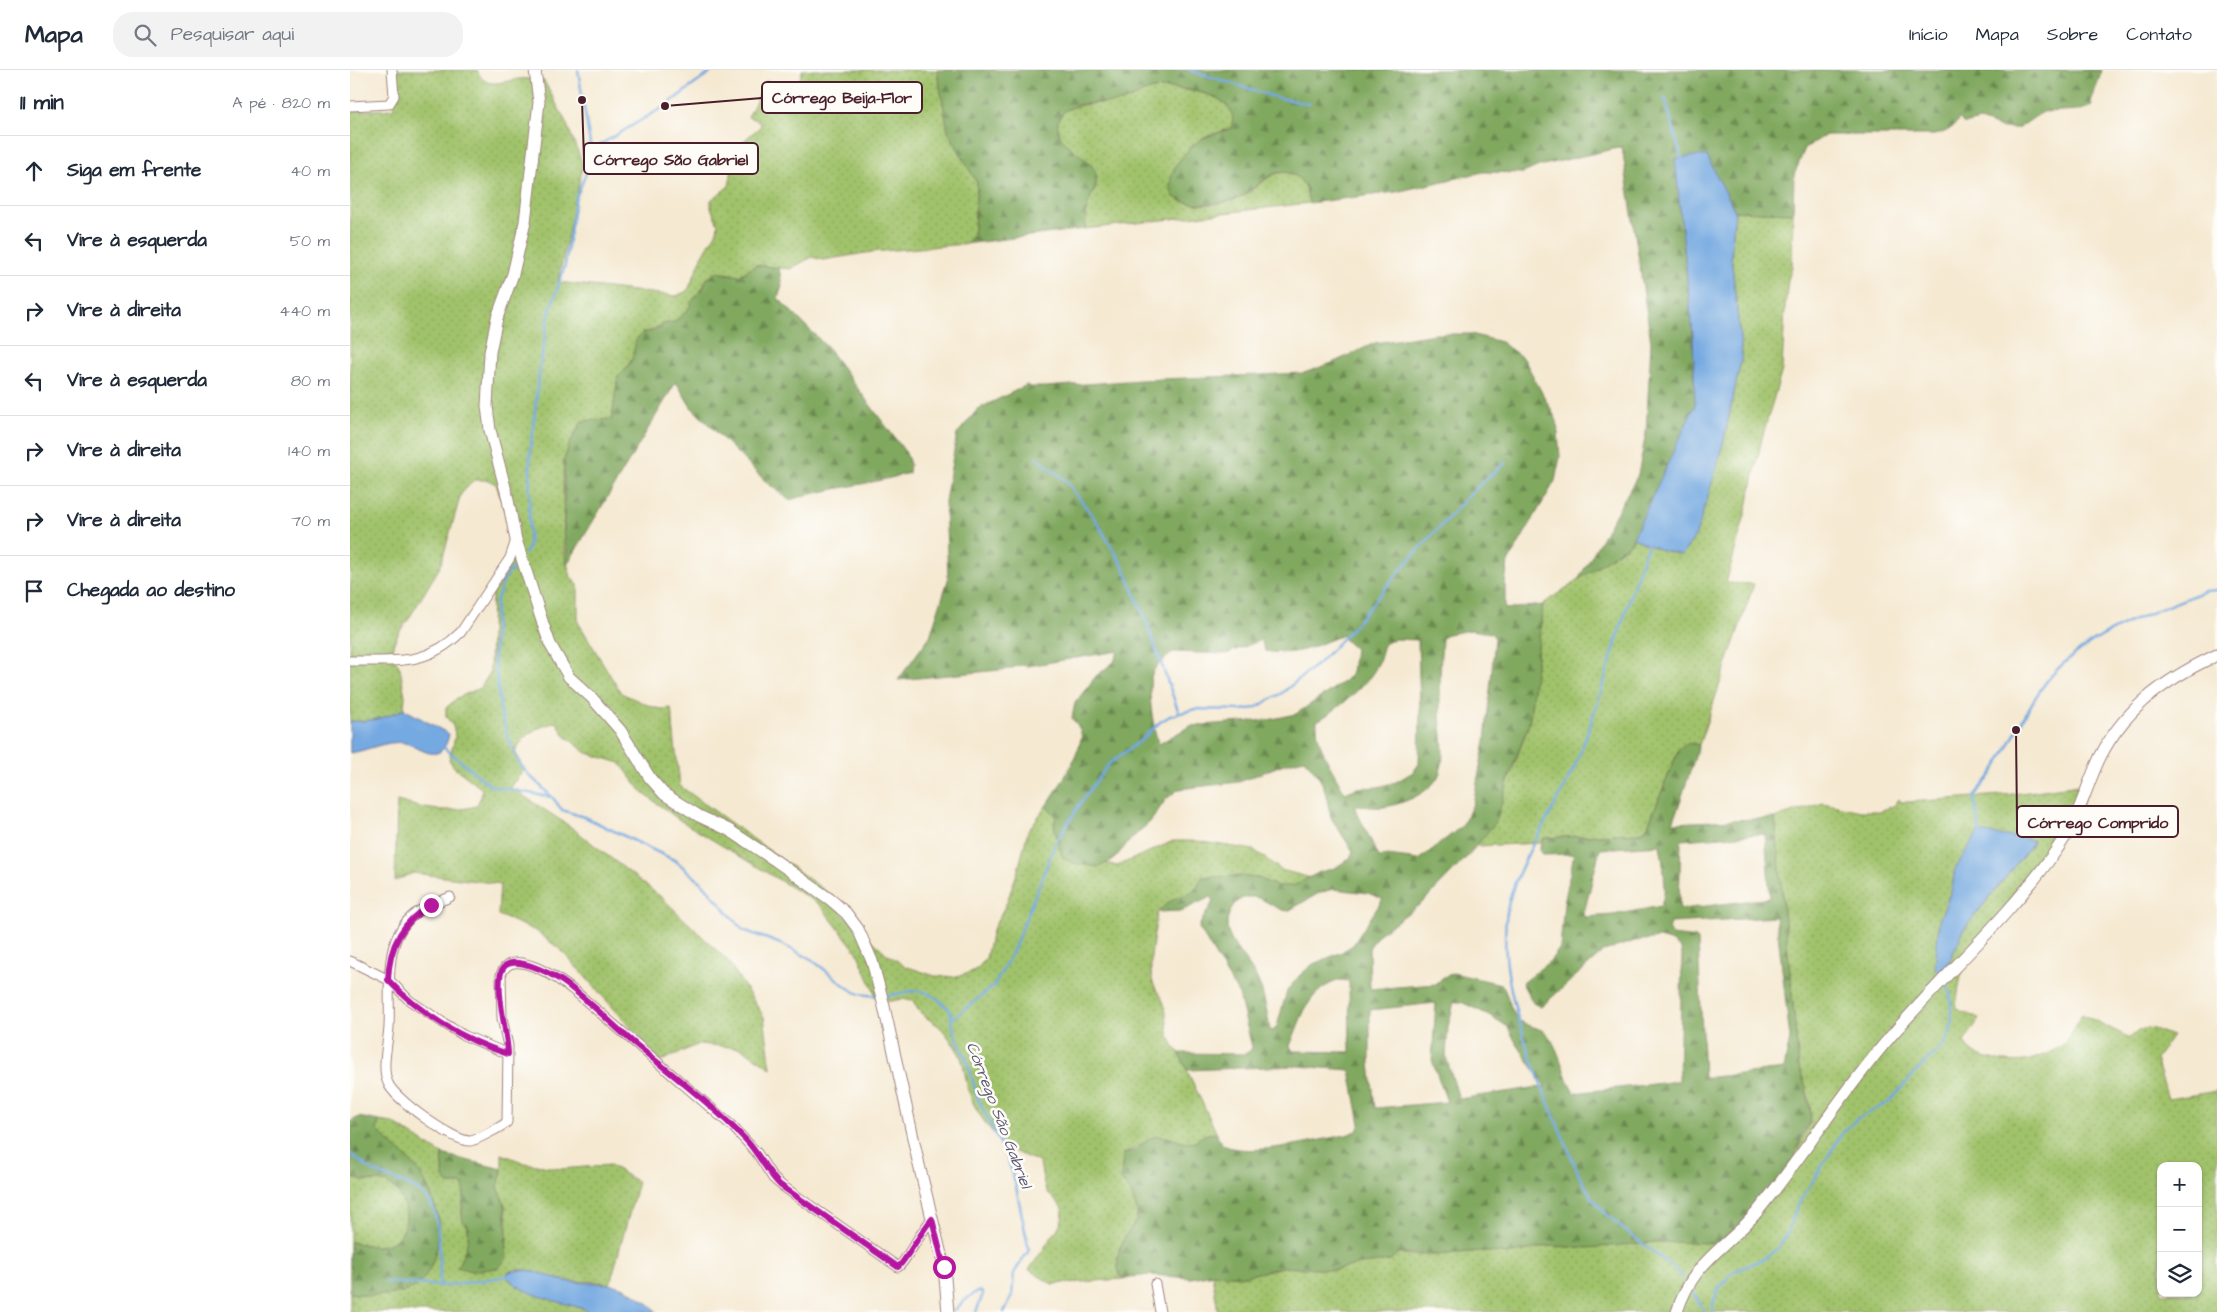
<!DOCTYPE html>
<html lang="pt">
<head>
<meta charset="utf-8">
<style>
	body { margin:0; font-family:"Architects Daughter",sans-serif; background:#f2f2f3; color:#1f2937 }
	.controls { position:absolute; right:15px; bottom:15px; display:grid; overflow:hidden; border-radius:10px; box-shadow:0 1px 4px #0004 }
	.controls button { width:45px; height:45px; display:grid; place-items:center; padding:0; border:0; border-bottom:1px solid #e0e1e3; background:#fff; color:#1f2937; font:25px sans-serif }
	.stop { position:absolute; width:15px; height:15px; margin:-11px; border:4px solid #b5179e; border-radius:50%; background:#fff }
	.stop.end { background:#b5179e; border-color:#fff; box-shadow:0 1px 5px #0008 }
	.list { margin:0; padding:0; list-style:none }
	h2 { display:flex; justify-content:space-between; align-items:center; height:65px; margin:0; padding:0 20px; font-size:21px }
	h2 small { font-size:16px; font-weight:400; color:#747a83 }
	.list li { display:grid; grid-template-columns:32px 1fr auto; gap:15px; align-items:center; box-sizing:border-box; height:70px; padding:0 20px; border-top:1px solid #e0e1e3 }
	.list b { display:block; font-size:19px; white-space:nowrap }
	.list em { font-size:16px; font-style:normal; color:#747a83 }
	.icon { flex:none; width:28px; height:28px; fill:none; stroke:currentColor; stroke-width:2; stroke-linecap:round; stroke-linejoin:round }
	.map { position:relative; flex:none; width:1867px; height:1242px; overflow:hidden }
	header { display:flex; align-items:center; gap:30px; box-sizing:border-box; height:70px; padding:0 25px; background:#fff; border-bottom:1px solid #e0e1e3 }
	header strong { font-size:24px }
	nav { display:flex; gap:28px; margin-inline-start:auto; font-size:18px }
	.search { width:350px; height:45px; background:#f2f2f3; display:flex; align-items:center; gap:12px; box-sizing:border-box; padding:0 18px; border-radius:20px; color:#747a83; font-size:19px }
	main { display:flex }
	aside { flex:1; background:#fff }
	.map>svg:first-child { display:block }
	.grass { fill:url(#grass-dots); stroke:#75704b; fill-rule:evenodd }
	.forest { fill:url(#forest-firs); stroke:#656445; fill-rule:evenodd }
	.water { fill:#74a9e1; stroke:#5f6486 }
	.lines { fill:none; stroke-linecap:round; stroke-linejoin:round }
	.stream { stroke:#74a9e1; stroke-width:2.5 }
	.minor-casing { stroke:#a0847e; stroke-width:11 }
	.tertiary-casing { stroke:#a0847e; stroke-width:13 }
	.minor { stroke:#fff; stroke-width:9 }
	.tertiary { stroke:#fff; stroke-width:11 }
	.route { stroke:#b5179e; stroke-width:6 }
	.labels { text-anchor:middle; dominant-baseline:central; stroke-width:5; stroke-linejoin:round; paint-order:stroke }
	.water-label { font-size:16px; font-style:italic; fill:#5b5674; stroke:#fdfcf7 }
	.leader { fill:none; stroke:#4a1f2b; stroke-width:2 }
	.callout-dot { fill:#4a1f2b; stroke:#fdfcf7; stroke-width:2 }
	.callout { fill:#fdfcf7; stroke:#4a1f2b; stroke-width:2 }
	.callout-label { font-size:16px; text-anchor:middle; font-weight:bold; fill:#4a1f2b }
</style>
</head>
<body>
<header>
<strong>Mapa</strong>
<div class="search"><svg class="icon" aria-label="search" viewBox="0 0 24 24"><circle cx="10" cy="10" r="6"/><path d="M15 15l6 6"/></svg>Pesquisar aqui</div>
<nav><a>Início</a><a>Mapa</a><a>Sobre</a><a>Contato</a></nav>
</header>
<main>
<aside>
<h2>11 min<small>A pé · 820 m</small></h2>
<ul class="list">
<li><svg class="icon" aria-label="ahead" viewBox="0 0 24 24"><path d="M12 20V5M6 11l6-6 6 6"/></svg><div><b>Siga em frente</b></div><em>40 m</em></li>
<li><svg class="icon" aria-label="left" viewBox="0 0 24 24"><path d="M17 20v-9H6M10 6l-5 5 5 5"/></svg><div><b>Vire à esquerda</b></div><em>50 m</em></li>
<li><svg class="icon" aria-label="right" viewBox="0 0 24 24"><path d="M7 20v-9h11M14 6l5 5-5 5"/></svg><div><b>Vire à direita</b></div><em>440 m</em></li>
<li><svg class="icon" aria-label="left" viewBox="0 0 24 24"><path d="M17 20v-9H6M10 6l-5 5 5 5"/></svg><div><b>Vire à esquerda</b></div><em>80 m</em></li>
<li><svg class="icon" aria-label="right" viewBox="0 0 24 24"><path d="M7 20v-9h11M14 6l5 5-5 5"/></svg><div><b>Vire à direita</b></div><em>140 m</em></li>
<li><svg class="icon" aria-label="right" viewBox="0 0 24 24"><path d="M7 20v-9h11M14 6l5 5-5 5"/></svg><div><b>Vire à direita</b></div><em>70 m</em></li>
<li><svg class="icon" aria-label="arrive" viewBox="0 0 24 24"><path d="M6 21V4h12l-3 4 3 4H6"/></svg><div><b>Chegada ao destino</b></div></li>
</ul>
</aside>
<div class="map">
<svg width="1867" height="1242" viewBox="0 0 1867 1242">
	<defs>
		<pattern id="grass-dots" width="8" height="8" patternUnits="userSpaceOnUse" patternTransform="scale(1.25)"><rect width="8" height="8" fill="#a0c26b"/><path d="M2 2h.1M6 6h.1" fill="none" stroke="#8ba65d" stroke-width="1.8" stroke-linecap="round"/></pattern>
		<pattern id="forest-firs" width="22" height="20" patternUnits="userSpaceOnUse" patternTransform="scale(1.25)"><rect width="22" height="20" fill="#80a85f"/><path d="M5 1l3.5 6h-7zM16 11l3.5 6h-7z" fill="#6b884f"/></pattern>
	</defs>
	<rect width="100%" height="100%" fill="#fdfcf7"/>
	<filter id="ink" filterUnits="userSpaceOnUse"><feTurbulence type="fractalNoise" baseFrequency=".02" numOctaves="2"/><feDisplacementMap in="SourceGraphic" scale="10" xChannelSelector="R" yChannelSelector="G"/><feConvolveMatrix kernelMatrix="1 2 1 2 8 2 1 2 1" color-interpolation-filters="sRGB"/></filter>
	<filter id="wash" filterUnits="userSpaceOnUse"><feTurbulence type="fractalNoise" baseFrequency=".0096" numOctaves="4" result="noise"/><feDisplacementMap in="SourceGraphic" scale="20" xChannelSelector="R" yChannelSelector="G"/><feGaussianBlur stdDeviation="1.12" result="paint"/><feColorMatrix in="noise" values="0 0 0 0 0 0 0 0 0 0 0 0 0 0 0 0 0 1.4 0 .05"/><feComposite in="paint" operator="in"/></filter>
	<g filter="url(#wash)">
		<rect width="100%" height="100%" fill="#f5e9d2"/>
		<path class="grass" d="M42,0H127C136,21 151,11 169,9C178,8 186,9 194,11L215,50L233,94L208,212L326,226L335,222L339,218L352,187L367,161L368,154L361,138V130L379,116L385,84L390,74L411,56L409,51L398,47L416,11C426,13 434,18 444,19L451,6L452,0H587L598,61L627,113L624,158L622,168L615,174L522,182L473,190L462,187L440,199L406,195L389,206L376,203L356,210C353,221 337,245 326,252C322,254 318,252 314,254C304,257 305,261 292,263C286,279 282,295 268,306L262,350L232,351L220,373L214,390L213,415L214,482L221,507L228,515V552L271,623L300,636L310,639L321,638L330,716L488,830L492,843L537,884L555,896L585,906L605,907L619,903L628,898L636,888L642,861L657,832L668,800L678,761L696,736L706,746C703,764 714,777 722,793L749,797L756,793L767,796L823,771H847L904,780L931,800L961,808L943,816H926L908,808L849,814L838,825L824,829L807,843C805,865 797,892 803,913C806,921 812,926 814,934C819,951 814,967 828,981L867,1064C855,1062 853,1071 843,1073C830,1074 826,1068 816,1067C804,1066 783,1079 773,1085L771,1109C779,1119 792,1138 786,1151C782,1161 774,1168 770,1177C767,1185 769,1196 769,1205L773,1209L702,1214L679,1200L708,1158C722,1132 702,1135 695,1117C692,1110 692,1101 690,1093C681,1087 671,1086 662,1080C645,1067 627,1046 620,1025C614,1009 616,993 606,978C601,971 597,965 592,959C580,948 569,947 563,930L552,929L529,933L507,882L469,834L331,751L293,723L270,693L237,683L215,666L207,652C185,658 177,662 165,681L174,700L160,717L221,757L311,827L378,891L414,947L421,998L391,978L349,974L311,991L211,880L186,861L148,845L150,814L63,803L45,811L47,731C76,739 95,744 126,736L131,727L132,719L104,697L99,690C103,672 111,662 96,647V638L107,628L130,618L140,603L142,525L157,502L163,485L157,445L146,414L138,410H124L111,424L90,497L58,550L49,562L43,575L44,587L50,598L55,626L54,639C36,648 20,652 0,651V41L44,39Z
			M818,18C840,21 894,24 881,58L858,66L843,75L824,98L820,116L829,130C849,137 871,135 891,127C907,120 922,96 942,104C954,109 957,121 959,133L735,159C736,151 736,137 739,129C742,124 747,120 746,112C741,86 719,84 710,65C694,29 754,35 771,31C778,30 782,26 788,24C797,19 808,18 818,18Z
			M1385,141L1443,143L1442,197L1438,210L1435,237L1432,300L1412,368L1397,438L1376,513L1404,514L1349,675C1340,673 1335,672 1329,679L1297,758L1289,763L1194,768L1190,773L1127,776L1150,734L1179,654L1193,534L1281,473L1283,468L1311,480L1371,383L1392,286L1381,186Z
			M1736,714L1731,740L1613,893L1606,936L1611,941L1629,949L1614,972C1620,989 1657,993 1674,991C1680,991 1705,981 1710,977C1719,970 1726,954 1732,944L1780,968C1796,952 1802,959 1822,966L1806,989L1818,1029L1867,1021V1242H868L862,1204H864L896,1206L932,1197L985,1200L1010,1194L1040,1191L1048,1183L1059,1185H1086L1130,1181L1158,1184L1199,1176H1251L1306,1172L1322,1173L1449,1077C1451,1068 1457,1061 1460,1052C1464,1040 1454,1009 1449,997L1425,748L1473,733L1511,741H1530L1545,735L1549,729L1551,732H1560L1664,724ZM1682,774L1615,858L1596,898L1589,851L1602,819L1605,799L1616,784ZM1811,1096H1848V1223H1811Z
			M29,1051L43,1053L92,1084L94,1108L98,1114H113C117,1125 110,1135 112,1145C112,1150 117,1155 118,1160C121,1171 113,1187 107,1197L156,1188L157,1151L155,1136L148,1117L152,1099V1084L175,1093L211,1099L260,1095L288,1112L260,1214C244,1210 228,1213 212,1210C194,1207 176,1194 158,1202L159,1210C181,1226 209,1231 235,1239L238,1242H0V1223C25,1227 57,1228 75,1207L88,1147L71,1104L27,1060Z
			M0,1107C15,1115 30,1107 40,1115C63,1132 63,1172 30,1176C20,1177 10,1173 0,1172Z"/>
		<path class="forest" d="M587,0H1752L1741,32L1742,36L1731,40L1692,42L1669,58H1651L1630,50L1614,54L1609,48C1604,59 1596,62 1585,65H1476L1455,78L1444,105L1443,143L1385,141L1357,86L1325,89L1343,266L1345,335L1281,473L1228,510L1288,405L1296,363L1301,272L1272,77L1189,96L1173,103L1133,102L1046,122L959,133C957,121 954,109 942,104C921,95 906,121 888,128C868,135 844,138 824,127C811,108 835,79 852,69C861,64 872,63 881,58C894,22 825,15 803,19C791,22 782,29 771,32C753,35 721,28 710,47C697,72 737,83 745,101C749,112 744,120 740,129C736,137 736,151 735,159L615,174L622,168L624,158L627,113L598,61Z
			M406,195L429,198L432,216L428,228L476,276L556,383L560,394L559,403C519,415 478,418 439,430L416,412L341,337L326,312L217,495L214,456V390L220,373L232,351L262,349L268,306L276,299L282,290L286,270L292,263L303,261L313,254L324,252L334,244L340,237L341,232L354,217L356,210L366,202L389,206Z
			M1086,264H1121L1151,272L1174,289L1207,351L1210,387L1205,411L1158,492L1155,513V539L1193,535L1179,654L1161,700L1146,752L1116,788L1073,832L1028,865L1019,878L1020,919L1086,914L1092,908L1103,903L1151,914C1159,924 1159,940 1168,949C1176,957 1192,957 1198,965C1211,982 1213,1005 1224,1023L1329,1011L1332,885L1331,879L1323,872L1309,868L1285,871L1254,881L1191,937L1183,933L1172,913L1200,891L1210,878L1214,833L1224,784L1193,785L1189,779L1194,768L1290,763L1297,758L1329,679C1335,672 1340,673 1349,675L1323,753L1425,748L1449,997L1455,1015L1461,1046L1460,1051L1452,1065L1444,1088L1392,1154L1367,1173L1306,1172L1238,1178L1199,1176L1158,1184L1130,1181L1086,1185L1048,1183L1040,1191L1010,1194L985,1200L932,1197L896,1206L864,1204L841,1208L801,1205L780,1207L773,1209L769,1205L767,1188L774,1168L787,1150V1141L781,1123L771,1109L773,1085C778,1083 784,1081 788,1078C795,1073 798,1067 808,1066C822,1066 830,1075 846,1072C852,1064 858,1063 867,1064C869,1069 871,1074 876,1076C901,1087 967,1070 996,1065L1007,1061L1010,1054L1000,1000L947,996L837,1000L829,983L895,984L901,980L902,977L889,925L849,858C852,847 859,841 863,831L861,827L831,841L808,842C812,838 818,832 824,829C839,822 845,825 852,807L891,806L908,808L926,816H943L970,802L985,798L1000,788L1003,781L981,748L974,717L967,704L954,689L934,694L889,712L829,719L816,729L801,751L782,768L764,789L749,797L722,793L712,787L704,756L706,746L696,736C708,719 727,690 731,669C733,661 727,655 722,648L725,633L746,606L764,592L768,581L678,596L669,595L660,599L548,610L580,566L598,510L595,431L607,364L628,339L677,315L680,317H695L790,310L954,303L982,293L1025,273ZM1121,560L1141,563L1145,568L1135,671L1123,734L1112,756L1069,790L1037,786L1029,787L1004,736C1013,736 1025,738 1034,737C1053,734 1084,722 1090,702C1096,684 1091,663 1090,645C1090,620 1090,593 1092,568L1098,564ZM993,565L994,569L1005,579L1002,602L996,610L946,644L918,650L840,656L809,674C803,660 797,619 802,604C806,594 816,589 823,582L876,584L911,570L915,581C949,587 963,576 993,565ZM1045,569L1068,570L1070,641L1069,694L1063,702L1046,712L1028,717L1007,718L995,723C984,702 965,675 967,651C986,641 1019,614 1028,594C1031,588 1032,580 1034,574ZM1415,764L1420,828L1332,839L1329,836L1331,770ZM1310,775C1313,794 1318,817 1311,836L1263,845L1235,847L1234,843L1250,779ZM983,819L1018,823L1033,829L1003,875L990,883L963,894L950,905L937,921L927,956L923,961L920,960C917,943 915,926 908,911C899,888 866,867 881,840C884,833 890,828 898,827C913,825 924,840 938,841L969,823ZM1426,847L1440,968L1434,999L1354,1008L1348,870L1346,868L1322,865L1318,859L1320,853ZM990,910L999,911L1000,982L943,981L940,976C952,947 957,920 990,910ZM1104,932H1111L1141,946L1158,957L1165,971L1195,1016L1109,1029L1096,987L1098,957ZM1086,933L1082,990L1097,1032L1025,1038L1020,993V940Z
			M9,1047L29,1051L27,1060C39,1073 62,1090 71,1104C78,1115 85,1134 88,1147C91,1170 84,1207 61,1219C43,1227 19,1226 0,1223V1172C10,1173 20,1177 30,1176C63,1172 63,1132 40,1115C30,1107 15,1115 0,1107V1052Z
			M92,1084L152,1099L148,1117L155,1136L157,1165L156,1188L149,1198L122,1201L107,1197C113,1186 120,1171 118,1158C105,1146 118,1130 113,1114H98L94,1108Z"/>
		<path class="water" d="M1344,86H1357L1385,141L1381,186L1392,286L1371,383L1346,465L1332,485L1311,480L1283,468L1345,335L1343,266L1325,89Z
			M54,639L99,664C98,671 94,681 87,683C76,686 64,674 54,673C37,670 17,681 0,683V651C20,652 36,648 54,639Z
			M1628,762L1683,770L1682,774L1615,858L1596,898L1591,902L1585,900L1589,851L1602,819L1605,799Z
			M173,1200C190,1201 197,1206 211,1210C239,1217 263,1206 289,1227C296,1233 301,1233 306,1242H238L235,1239C215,1233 166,1224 157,1205L158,1202Z"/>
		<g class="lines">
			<path class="stream" d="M839,0L925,27L959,34
				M1315,28L1332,90
				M241,80L315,36L364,0
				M686,387L716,411L745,449L773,496L795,548L829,643
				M1299,472C1272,542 1256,617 1228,688C1210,734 1178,774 1162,821C1138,891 1182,996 1210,1060C1219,1081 1227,1104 1240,1124C1264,1161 1306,1177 1334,1209
				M175,484L179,476L180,385L190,296L199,244L215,195L225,130L239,96L241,80L228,0
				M169,492L155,507L146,532L144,588L151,643L157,665L168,691L178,704L203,728L212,740L237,748L326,791L354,815L393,860L431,874L461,889L498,918L509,924L527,926
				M92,676L141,716L201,727
				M1630,764L1624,726C1630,719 1636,712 1641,705C1660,678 1672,646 1691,619C1726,567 1799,544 1855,521L1867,520
				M535,926L562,921H573L588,929L600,940L604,962L617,991L628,1029L658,1090L665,1112L679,1180L664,1203L662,1226L654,1242
				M602,949L644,916L663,881L706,772L735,726L759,694L790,671L810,652L820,646L845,639L892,640L905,638L932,623L970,592L1004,556L1057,492L1127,417L1155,393
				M0,1083C8,1089 16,1097 25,1102C42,1110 65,1114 77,1128C92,1145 89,1194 90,1216
				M36,1212L95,1216L159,1206
				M1341,1219L1355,1242
				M604,1240C613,1234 620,1223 630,1221L633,1224L626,1242
				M1363,1242V1233L1369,1218L1383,1202L1415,1188L1428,1178L1437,1164L1448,1135L1493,1062L1507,1049L1539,1032L1571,996L1594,975L1601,959L1602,952L1600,922L1597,917"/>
		</g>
	</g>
	<g filter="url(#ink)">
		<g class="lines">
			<g class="minor-casing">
				<path id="minor" d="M0,36L39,34L44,26L42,0
					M0,591C45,590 76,597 111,562L160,488L166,470
					M100,827C89,832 76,836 66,843C31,869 41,919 39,957C38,973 31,998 38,1013C44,1029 103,1071 120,1071C125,1071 153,1056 157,1052L158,976L152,948L151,905C161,873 213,912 227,923L382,1056L407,1083L423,1108L431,1115L548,1197C553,1195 574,1157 582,1149
					M0,891L39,910L59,930L92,952L113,965L158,984
					M805,1214L810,1242"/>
			</g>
			<g class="tertiary-casing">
				<path id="tertiary" d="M185,0L189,32L175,152L163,204L147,248L140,282L137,336L140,360L157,425L166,470L193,554L200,574L219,607L242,628L270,660L300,708L314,724L349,746L379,760L426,791L481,830L496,843L508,859L522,891L533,932L569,1095L594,1197L598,1242
					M1327,1242C1343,1190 1376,1179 1407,1142C1454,1085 1492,1022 1541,966C1595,904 1657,849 1705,782C1727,752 1732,729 1746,696C1769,642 1815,609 1867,585"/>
			</g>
			<use href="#minor" class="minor"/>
			<use href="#tertiary" class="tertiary"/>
		</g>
	</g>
	<g class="lines" filter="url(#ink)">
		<path class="route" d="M81,835C52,851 39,876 38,910C70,944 114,970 158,984C158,966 143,913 153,898C163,883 201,904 212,911C238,929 260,953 284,973C321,1004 362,1034 396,1070C409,1084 417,1102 430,1115L548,1197C553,1195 574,1157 582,1149L594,1197"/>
	</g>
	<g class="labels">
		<g class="water-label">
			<text transform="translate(649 1045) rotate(69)">Córrego São Gabriel</text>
		</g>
	</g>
	<path class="leader" d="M315 36L412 28M232 30L234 89M1666 660L1667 752"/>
	<g class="callout-dot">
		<circle cx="315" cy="36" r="5"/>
		<circle cx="232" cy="30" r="5"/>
		<circle cx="1666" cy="660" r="5"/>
	</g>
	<g class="callout">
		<rect x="412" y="12" width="160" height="31" rx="5"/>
		<rect x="234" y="73" width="174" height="31" rx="5"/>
		<rect x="1667" y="736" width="161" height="31" rx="5"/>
	</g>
	<g class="callout-label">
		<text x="492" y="33">Córrego Beija-Flor</text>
		<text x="321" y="95">Córrego São Gabriel</text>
		<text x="1748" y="758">Córrego Comprido</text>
	</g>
</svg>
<div class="controls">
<button>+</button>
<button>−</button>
<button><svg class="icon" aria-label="layers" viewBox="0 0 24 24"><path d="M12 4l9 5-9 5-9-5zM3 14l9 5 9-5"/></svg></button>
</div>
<div class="stop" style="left:594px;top:1197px"></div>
<div class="stop end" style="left:81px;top:835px"></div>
</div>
</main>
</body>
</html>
